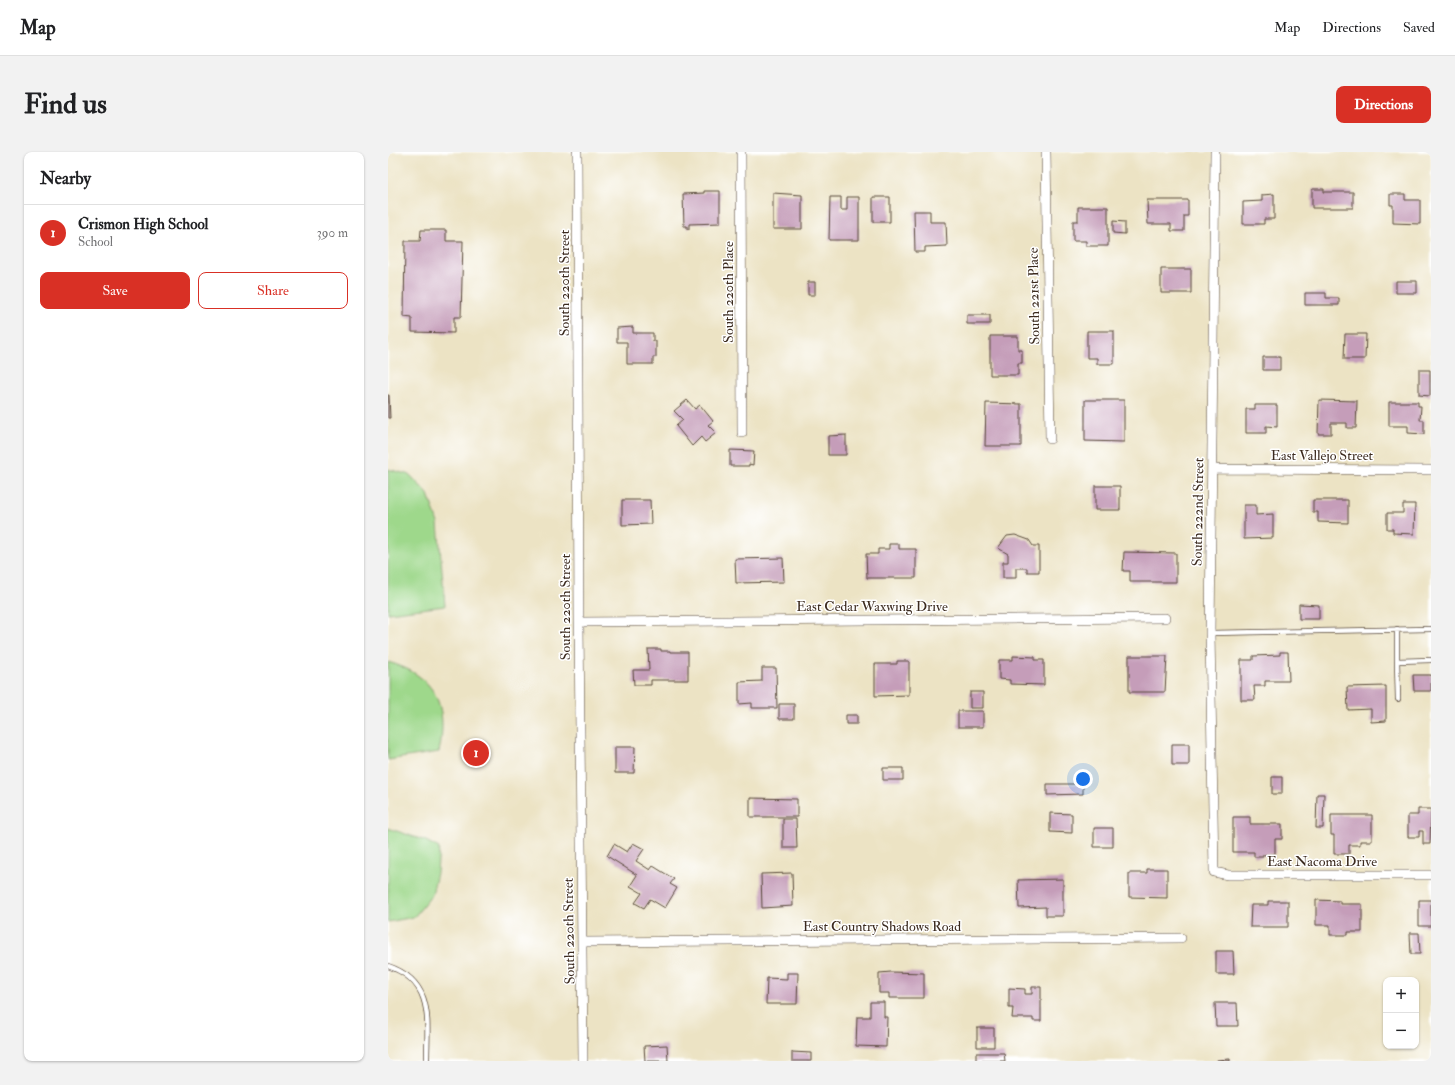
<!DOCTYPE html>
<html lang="en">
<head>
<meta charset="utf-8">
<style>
	body { margin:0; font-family:"IM FELL Double Pica",serif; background:#f2f2f2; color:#202124 }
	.controls { position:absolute; right:12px; bottom:12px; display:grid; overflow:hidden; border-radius:8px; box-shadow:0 1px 3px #0004 }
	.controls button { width:36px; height:36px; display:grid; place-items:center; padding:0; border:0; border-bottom:1px solid #e0e0e0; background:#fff; color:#202124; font:20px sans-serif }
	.you { position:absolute; left:695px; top:627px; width:14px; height:14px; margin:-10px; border:3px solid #fff; border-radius:50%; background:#1a73e8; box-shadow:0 0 0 6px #1a73e833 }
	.badge { display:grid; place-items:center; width:26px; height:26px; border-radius:50%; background:#d93025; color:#fff; font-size:13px; font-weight:700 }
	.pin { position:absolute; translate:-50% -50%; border:2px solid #fff; box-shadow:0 1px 4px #0006 }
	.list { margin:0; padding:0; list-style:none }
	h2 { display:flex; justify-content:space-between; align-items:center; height:52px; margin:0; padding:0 16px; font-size:17px }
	h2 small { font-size:13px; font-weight:400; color:#757577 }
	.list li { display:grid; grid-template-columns:26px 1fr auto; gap:12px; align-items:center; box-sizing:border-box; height:56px; padding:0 16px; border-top:1px solid #e0e0e0 }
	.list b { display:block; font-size:15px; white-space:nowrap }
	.list p { margin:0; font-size:13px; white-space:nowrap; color:#757577 }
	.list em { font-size:13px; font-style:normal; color:#757577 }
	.actions { display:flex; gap:8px; padding:12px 16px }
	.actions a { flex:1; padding:9px 0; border:1px solid #d93025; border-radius:8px; text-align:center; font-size:14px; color:#d93025 }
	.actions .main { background:#d93025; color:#fff }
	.map { position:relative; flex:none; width:1043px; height:909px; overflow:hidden; border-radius:8px }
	header { display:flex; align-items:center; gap:24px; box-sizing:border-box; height:56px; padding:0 20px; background:#fff; border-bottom:1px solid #e0e0e0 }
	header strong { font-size:19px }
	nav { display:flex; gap:22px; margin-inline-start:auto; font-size:14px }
	.intro { display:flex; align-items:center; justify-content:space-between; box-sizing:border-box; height:96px; padding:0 24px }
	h1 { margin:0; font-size:28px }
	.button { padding:10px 18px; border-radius:8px; background:#d93025; color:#fff; font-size:14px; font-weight:700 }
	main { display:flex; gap:24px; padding:0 24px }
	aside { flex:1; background:#fff; border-radius:8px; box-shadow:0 1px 3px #0004 }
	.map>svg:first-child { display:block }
	.green { fill:#9ed88b; stroke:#6c8154 }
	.building { fill:#c59db9 }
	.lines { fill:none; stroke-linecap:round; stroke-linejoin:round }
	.service-casing { stroke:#564637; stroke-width:6 }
	.minor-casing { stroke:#564637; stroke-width:10 }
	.service { stroke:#fff; stroke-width:4.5 }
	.minor { stroke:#fff; stroke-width:9 }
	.labels { text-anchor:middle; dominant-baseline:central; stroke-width:3; stroke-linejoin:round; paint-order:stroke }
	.street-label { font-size:14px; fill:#3b2a1e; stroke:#fff }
</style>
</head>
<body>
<header>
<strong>Map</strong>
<nav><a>Map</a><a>Directions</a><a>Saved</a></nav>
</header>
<div class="intro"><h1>Find us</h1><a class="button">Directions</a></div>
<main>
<aside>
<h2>Nearby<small></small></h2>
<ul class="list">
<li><span class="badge">1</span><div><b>Crismon High School</b><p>School</p></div><em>390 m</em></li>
</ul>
<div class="actions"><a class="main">Save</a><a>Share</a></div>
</aside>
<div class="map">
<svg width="1043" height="909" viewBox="0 0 1043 909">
	<rect width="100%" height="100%" fill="#fff"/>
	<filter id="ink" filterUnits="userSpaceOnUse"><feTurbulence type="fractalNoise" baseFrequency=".025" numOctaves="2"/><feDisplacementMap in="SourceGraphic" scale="8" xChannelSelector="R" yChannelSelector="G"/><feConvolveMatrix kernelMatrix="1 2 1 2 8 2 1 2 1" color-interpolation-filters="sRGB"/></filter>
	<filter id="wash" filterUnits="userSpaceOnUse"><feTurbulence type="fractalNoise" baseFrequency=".012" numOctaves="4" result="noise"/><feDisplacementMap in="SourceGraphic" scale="16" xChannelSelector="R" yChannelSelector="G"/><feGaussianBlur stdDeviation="0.9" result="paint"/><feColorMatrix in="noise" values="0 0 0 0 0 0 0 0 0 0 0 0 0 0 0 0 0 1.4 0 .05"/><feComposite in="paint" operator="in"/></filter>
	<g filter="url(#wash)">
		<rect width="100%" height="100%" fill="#ece3c4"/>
		<path class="green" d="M0,317L22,323L40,342L50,371L57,454L0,461Z
			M0,510C47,523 61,553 51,600L0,608Z
			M0,676L38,689L51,696L49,721L44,743L26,765L0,770Z"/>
		<g id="blocks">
			<path class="building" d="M924,37H936V40H965V56H924Z
				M316,39H332V71L301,72V77H299V74H296L295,42L316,41Z
				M385,41L414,43V77H385Z
				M886,42V67H876V72H855V50L874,49V43Z
				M1002,42H1017V48H1032V72L1005,71V53H1002Z
				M442,45H453V58H459V45H471V88H441Z
				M485,45H502V70H485Z
				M759,48H800V64H796V79H783V72H760Z
				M690,55H720V94H698V89H685V69H690Z
				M526,59H542V70H558L559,94L537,95V100H527Z
				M725,69L737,70V82L725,81Z
				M33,78H58V89H75L73,165H66V181L24,180V166L16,165L17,89H32Z
				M773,117H803V141H773Z
				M1008,129H1029V141H1008Z
				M420,130H427V143H420Z
				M917,141H938V146H951V153H917Z
				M579,163H602V172H579Z
				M245,175V181H265V189H268V205H265V212H239V190H229V176Z
				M699,179H726V212H709V206H699Z
				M957,182H978L977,207H956Z
				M602,184H630V198H634V211H630V223H602Z
				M875,205H892V218H875Z
				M1031,218H1042V244L1031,243Z
				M0,243H1L2,266H0Z
				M299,248L307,257L312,253L325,269L320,273L328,281L317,290L313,285L304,294L288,274L295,268L286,259Z
				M697,248H736V290L697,289Z
				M931,248L969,249L968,276H959V271H943V282H930Z
				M1001,250H1030V254H1033L1032,268H1036V282L1020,281V274H1001Z
				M598,251L633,252V294H597Z
				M867,253H889V275L878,274V281H858V257H867Z
				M458,283V303H440V284Z
				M342,298L366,299L365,313L361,312V314H342Z
				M707,334H732V358H707Z
				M234,348H262L263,372L234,373Z
				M925,348H960V371L930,370V360H925Z
				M1015,352H1027L1026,382L1005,381V377H999V361H1015Z
				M856,353H868V363L885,362V386L856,387Z
				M627,383L641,388L645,394H651V420H639V416H628V426H615V410H620V402L610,396L619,384Z
				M501,392H511V397H528V426H479L478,402H490V397H501Z
				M736,400L788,401V430H742V419H735Z
				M395,406L396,430L348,431L347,407Z
				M911,452L931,453V467H911Z
				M260,497H273V499H282V500H300V528H263V533H246L245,518H261Z
				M892,500H900L901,529H877V534H866L867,548H853V508H865V504L892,503Z
				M625,504L647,505V508H656V533L622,532V528L611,527V508H625Z
				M741,504H779L777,540H741Z
				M509,509H521V543L487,544V512H509Z
				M374,516H388L389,556H364V551L351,552V530L374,529Z
				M1025,523H1043V539H1026Z
				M998,534V569L983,570V557L960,558L959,535Z
				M582,540H595V556H582Z
				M391,552H406V567H391Z
				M570,559H595V575H570Z
				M458,563H469V572H458Z
				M784,592H801V613H784Z
				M227,595H247L246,621H227Z
				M495,616H515V628H495Z
				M884,625H894V642H884Z
				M659,632H695V642L659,643Z
				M929,642H936L935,676H928Z
				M362,646L409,647V665H362Z
				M1030,657H1043L1042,692H1035V679H1031V685H1020V663H1030Z
				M662,661L684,662V681L662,680Z
				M943,663H984V689H972V693H961V702H946V683H943Z
				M845,665H862V672H894V687H887V702L874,703V705H866V700H845Z
				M395,667H408L409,696H395Z
				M706,676H725V695H706Z
				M245,691L256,697L248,709L262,718L265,714L286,727L282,732L289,736L277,756L262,747L256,756L247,751L254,741L242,734L249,723L219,704L226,692L239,700Z
				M759,717H779V746L741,745V721H759Z
				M404,721L405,754L374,756L373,722Z
				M675,727V764H658V755L631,756L630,728Z
				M928,748L952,749V752H974V780H960V783H942V773H928Z
				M1031,748H1043V774H1031Z
				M880,749H900V775H862L863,753H880Z
				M1022,781H1031L1032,802H1023Z
				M828,799H845L846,822H828Z
				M503,820L536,821V846H501V841H491V821Z
				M399,821H410L409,852H378L379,826L399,827Z
				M644,835H653V869H645V866H624L625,856H621V836L637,837V842H644Z
				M482,850H496V865H499L498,895L468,894L469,865H482Z
				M827,851H849L850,874H828Z
				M589,876H606V895H589Z
				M279,893L280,909H257L256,894Z
				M404,900L423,901V909H404Z
				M588,901H616L617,909H588Z
				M842,907V909H829V908Z"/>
		</g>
	</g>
	<g filter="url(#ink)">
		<use href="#blocks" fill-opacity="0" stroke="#564637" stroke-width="1"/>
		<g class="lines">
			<g class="service-casing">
				<path id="service" d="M1009,477V509
					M822,481L1043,477
					M1010,547L1009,509L1043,508
					M0,814C47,830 39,869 39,909"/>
			</g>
			<g class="minor-casing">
				<path id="minor" d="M189,0L191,470L195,909
					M353,0L354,281
					M658,0L662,287
					M827,0L822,481L826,720L840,723H1043
					M824,317L1043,318
					M191,470L777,466
					M195,790L793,786"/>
			</g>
			<use href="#service" class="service"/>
			<use href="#minor" class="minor"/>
		</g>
	</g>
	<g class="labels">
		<g class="street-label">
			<text transform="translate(176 131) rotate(-90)">South 220th Street</text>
			<text transform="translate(340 140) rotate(-90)">South 220th Place</text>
			<text transform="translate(646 144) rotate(-91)">South 221st Place</text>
			<text x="934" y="303">East Vallejo Street</text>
			<text transform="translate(810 360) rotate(-89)">South 222nd Street</text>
			<text x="484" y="454">East Cedar Waxwing Drive</text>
			<text transform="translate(177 455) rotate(-90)">South 220th Street</text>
			<text x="934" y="709">East Nacoma Drive</text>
			<text x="494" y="774">East Country Shadows Road</text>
			<text transform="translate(181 779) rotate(-91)">South 220th Street</text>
		</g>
	</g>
</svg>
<div class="controls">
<button>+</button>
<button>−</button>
</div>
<div class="you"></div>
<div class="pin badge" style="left:88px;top:601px">1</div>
</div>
</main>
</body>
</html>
